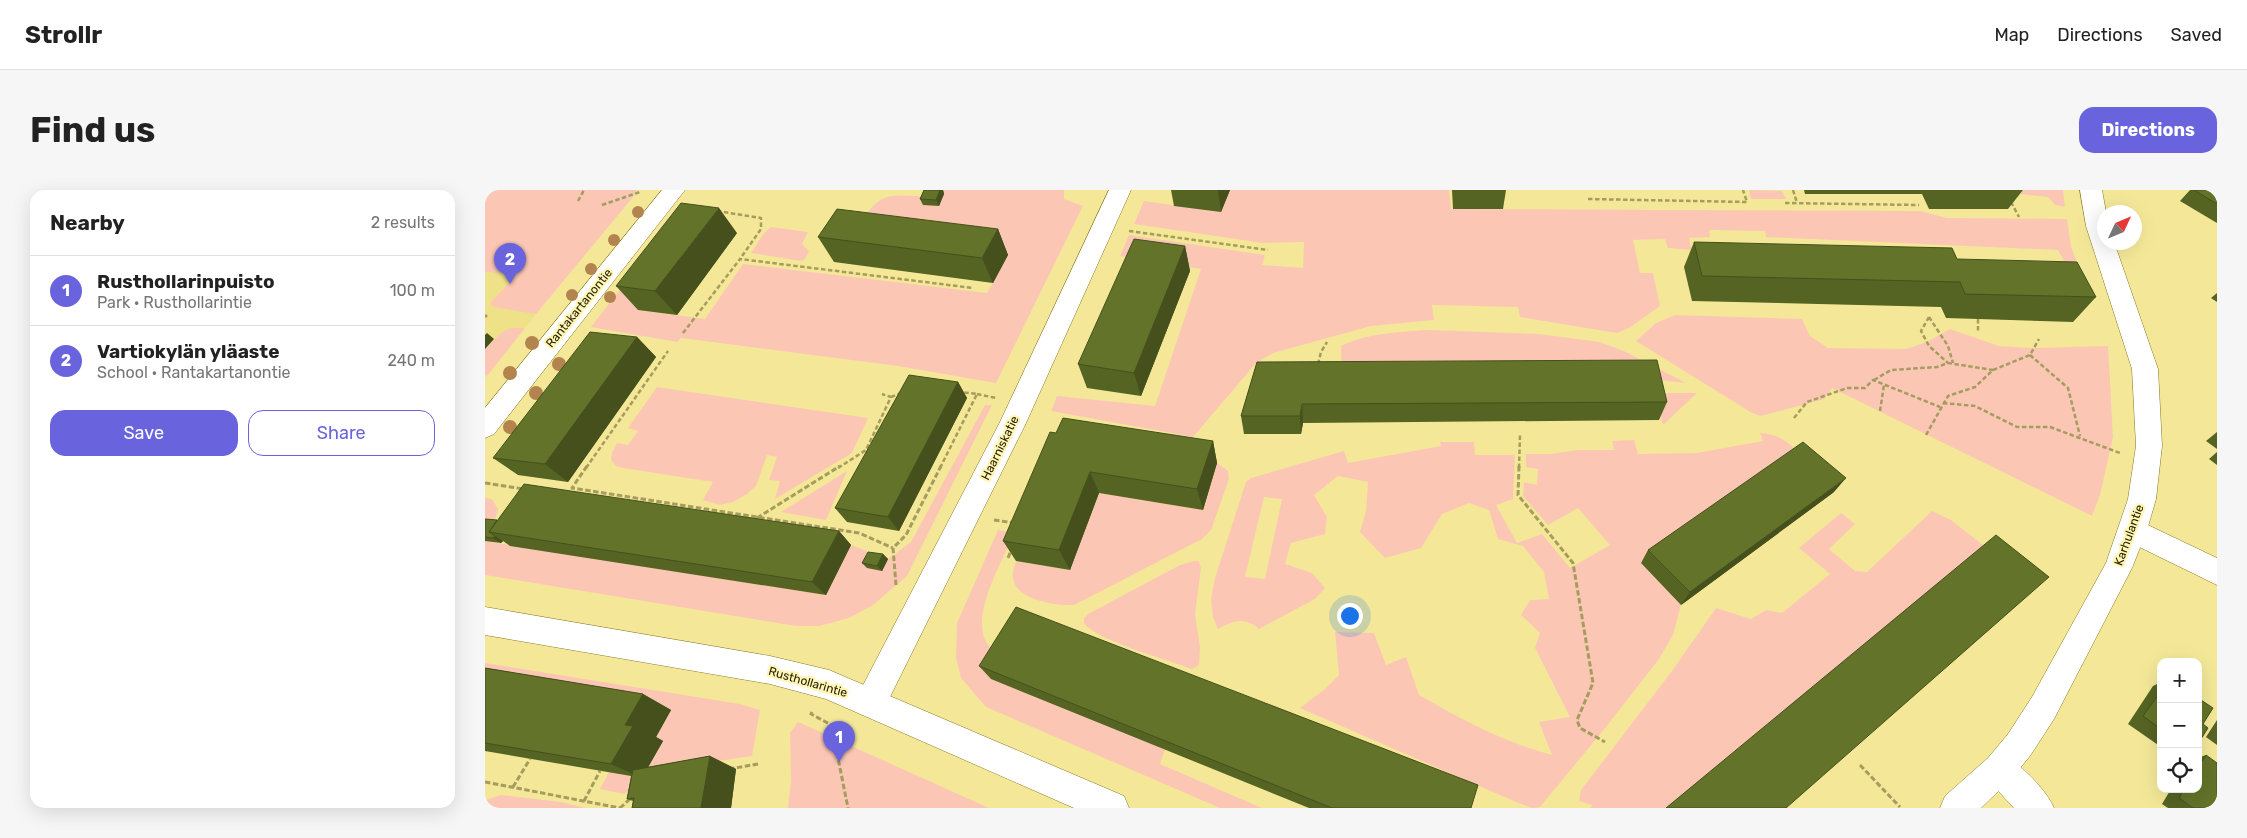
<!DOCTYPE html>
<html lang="en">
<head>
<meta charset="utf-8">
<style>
	body { margin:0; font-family:Rubik,sans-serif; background:#f6f6f6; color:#222 }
	.controls { position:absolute; right:15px; bottom:15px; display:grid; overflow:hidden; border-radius:10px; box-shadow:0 5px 20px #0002 }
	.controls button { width:45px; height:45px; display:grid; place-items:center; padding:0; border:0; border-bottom:1px solid #e0e0e0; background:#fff; color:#222; font:25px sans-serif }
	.compass { position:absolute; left:1612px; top:15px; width:45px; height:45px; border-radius:50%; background:#fff; box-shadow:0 5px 20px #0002; rotate:46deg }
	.you { position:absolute; left:864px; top:425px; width:18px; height:18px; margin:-12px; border:4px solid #fff; border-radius:50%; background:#1a73e8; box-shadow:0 0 0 8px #1a73e833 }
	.badge { display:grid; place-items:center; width:32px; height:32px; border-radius:50%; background:#6964de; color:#fff; font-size:16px; font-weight:700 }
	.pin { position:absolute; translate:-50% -41px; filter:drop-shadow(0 1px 2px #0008) }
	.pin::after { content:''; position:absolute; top:26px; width:18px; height:15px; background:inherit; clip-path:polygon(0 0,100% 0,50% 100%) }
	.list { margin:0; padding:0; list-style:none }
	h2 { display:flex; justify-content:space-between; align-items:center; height:65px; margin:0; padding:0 20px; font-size:21px }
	h2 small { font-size:16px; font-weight:400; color:#767676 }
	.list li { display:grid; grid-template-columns:32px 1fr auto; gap:15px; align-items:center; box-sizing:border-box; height:70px; padding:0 20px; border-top:1px solid #e0e0e0 }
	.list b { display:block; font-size:19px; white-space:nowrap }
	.list p { margin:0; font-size:16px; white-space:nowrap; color:#767676 }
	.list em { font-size:16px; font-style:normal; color:#767676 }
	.actions { display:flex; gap:10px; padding:15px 20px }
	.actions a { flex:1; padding:11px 0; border:1px solid #6964de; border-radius:15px; text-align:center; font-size:18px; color:#6964de }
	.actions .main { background:#6964de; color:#fff }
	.icon { flex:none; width:28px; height:28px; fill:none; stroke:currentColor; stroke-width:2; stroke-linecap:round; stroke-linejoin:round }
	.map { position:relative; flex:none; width:1732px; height:618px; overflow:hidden; border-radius:15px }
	header { display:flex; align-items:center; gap:30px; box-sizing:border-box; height:70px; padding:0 25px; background:#fff; border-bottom:1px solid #e0e0e0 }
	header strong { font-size:24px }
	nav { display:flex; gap:28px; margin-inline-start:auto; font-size:18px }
	.intro { display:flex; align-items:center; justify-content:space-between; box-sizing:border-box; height:120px; padding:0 30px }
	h1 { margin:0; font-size:35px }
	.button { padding:12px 22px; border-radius:15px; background:#6964de; color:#fff; font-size:18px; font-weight:700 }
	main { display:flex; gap:30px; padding:0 30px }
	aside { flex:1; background:#fff; border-radius:15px; box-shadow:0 5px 20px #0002 }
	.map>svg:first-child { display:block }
	.built { fill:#eee188 }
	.green { fill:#fbc7b4; fill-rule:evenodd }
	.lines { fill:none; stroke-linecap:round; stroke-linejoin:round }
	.minor-casing { stroke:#847827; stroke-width:1 }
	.tertiary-casing { stroke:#847827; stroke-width:1 }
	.secondary-casing { stroke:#847827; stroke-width:1 }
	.path-far1 { stroke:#a59c5e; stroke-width:2.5; stroke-dasharray:4.5 2.5; stroke-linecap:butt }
	.path { stroke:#a59c5e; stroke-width:3; stroke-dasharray:5.5 2.5; stroke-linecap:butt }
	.minor { fill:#fff; fill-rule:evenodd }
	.tertiary { fill:#fff; fill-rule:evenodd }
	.secondary { fill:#fff; fill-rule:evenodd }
	.tree { fill:#b4844e }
	.wall { fill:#556323 }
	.shaded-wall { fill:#45501d }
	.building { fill:#637329; stroke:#45501d }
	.labels { text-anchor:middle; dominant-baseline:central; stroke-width:4.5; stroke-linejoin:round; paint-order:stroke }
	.street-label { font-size:12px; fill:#262100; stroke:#fef5b6 }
</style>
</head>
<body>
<header>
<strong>Strollr</strong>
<nav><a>Map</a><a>Directions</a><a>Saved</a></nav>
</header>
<div class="intro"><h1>Find us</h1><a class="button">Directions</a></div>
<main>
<aside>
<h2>Nearby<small>2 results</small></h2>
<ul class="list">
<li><span class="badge">1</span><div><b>Rusthollarinpuisto</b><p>Park · Rusthollarintie</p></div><em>100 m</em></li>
<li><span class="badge">2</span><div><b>Vartiokylän yläaste</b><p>School · Rantakartanontie</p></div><em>240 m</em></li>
</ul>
<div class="actions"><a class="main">Save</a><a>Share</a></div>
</aside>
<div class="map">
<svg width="1732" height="618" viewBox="0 0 1732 618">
	<rect width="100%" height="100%" fill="#f4e898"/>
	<path class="built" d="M0,48L60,113L0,188Z"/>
	<path class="green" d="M0,0H150L153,1L51,124L8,117L5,113L33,84L0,82Z
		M451,0H579V9L598,16L511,193L413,176L196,148L192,152L106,137L197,20L154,120L220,129L258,74L502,103L523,65L367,45C396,1 396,4 448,7Z
		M745,0H964L966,19L1435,21L1462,28L1582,29L1586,57L1595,80L1582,76L1573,60L1281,47L1280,41L1224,40L1225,47L1204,48L1206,60L1183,58L1180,49L1148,50L1155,83H1168L1175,116L1144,138L1132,143L1035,127L1033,117L947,115L949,130L886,136L788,163L771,173L708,247L566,221L572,206L670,216L716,79L635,66L644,45L780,65L777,75L818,78L819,52L778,53L649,34L659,11L736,22Z
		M1264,0L1297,1L1301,9H1266Z
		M1527,0H1578L1580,17L1570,15L1563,7L1528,3Z
		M286,37L323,42L317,54L324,61L320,69L316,71L266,63L279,43Z
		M1190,125L1317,129L1325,146L1343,158L1421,159L1442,152L1465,139L1514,156L1547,158L1623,156L1628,247L1615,305L1607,326L1347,198L1339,209L1276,226L1267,223L1151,151L1171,133Z
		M27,138H40L2,186L0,185V159L17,142Z
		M943,140L1054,144L1115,152L1141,162L1201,193L1164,189L857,191L856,156C882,143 914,142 943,140Z
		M172,197L383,228L367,263L290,309L295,291L284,290L292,267L282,265L271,296L262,304L248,312L235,315L218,310L228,292L138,278L131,276L126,270L127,263L132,253L143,255L153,241L143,238Z
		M1170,203H1212L1178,235Z
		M500,215H507L422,386L388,415L364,428L334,436H311L0,385V351L341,405L366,355L403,369L426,352Z
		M1275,243C1290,244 1298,248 1309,258L1307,266L1156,373L1196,415L1188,445L1174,469L1121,537L1055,617L1047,618L1031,612L815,518L840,499L854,485L850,442L889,443L901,475L921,467L934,505C978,530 1018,552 1067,565L1054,532L1085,527L1050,458L1055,443L1036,425L1045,410L1064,409L1059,382L1038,356L1013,349L1004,320L984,313L957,324L936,358L900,368L875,342L881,321L883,292L853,286L829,305L842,327L840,344L806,353L800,374L827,383L840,398L830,409L774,439C759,427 749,430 733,439L728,427L726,409L730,388L761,292L766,288L859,261L863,273L956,256L955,252H989L990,265H1030L1028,309L1011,315L1032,353L1057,344L1085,378L1125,355L1093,318L1063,335L1038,306L1039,292L1052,295L1053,279L1041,277V264H1066L1092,260H1129L1127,251L1149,250L1153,264L1212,263L1278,251ZM779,307L797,309L780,389L760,387Z
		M732,273L743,281L744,289L726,340L717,349L589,415C572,416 529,410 528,387C527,382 530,375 531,371L585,380L614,303L718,320Z
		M362,281L341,330L296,322Z
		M0,308L7,309L13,319L11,327L4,333L0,332Z
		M1447,321L1466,330L1499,356L1182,618H1106L1107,615L1094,611L1096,600L1187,481L1231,418L1266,429L1281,420L1297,423L1345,384L1314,358L1356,323L1370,334L1344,359L1370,381L1382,382Z
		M513,340L530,343C518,370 482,429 504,456C507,461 515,465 519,468L680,560L675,574L777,618H735L501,517L476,488L471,468L472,433Z
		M709,371H714L716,378L710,424L715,457L714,475L707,479C684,470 612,451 599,433V428L603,424L695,375Z
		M0,473L255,514L275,520L267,566L173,580L139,604L115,599L124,582L157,587L177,551L170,549L186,520L0,488Z
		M313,532L504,618H303L306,591L305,543Z
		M16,605L76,612L100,618H0V610Z"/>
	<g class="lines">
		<g class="minor-casing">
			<path id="minor" d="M177,0H200L9,244L0,248V218Z
				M624,0H646L541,233L397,523L386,527L375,523L370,512L375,501L515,232Z
				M1648,328L1732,368V395L1638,349L1634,340L1638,331Z"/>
		</g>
		<g class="tertiary-casing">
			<path id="tertiary" d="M1514,563C1533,571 1561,599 1569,618H1529L1503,590L1498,579L1503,568Z"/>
		</g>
		<g class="secondary-casing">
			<path id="secondary" d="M1595,0H1617L1621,22L1620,52H1629L1673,179L1677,256L1671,309L1662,340L1647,378L1569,529L1545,566L1525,590L1496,618H1455L1460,606L1503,568L1523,544L1547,507L1621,373L1643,309L1651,256L1647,179L1601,36Z
				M0,417L285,466L344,480L639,606L644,618H589L341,509L285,494L0,445Z"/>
		</g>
		<path class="path-far1" d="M1308,0L1312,13
			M1103,9L1262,12L1258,0
			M93,11L99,0
			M1526,12L1534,27
			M1300,13L1434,15
			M117,15L155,2
			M232,21L276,28V39L255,69
			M644,41L783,60
			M0,125L2,127
			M1444,127L1436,141L1444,156L1463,173
			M1444,127L1463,156L1468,173
			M1493,129V142
			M198,143L255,69L488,98
			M1545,165L1583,198L1595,246
			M833,174L836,162L842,152
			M1389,190L1406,180L1452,177L1463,173L1508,180
			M492,204L511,208
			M406,207L416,203
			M1458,213L1490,216L1532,237H1565L1635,263
			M1395,221L1399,195
			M1309,228L1322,212L1362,198H1380L1388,190L1455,217
			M1441,245L1463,206L1490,197L1508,180L1545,165L1554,149
			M101,278L183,161
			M353,278L381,260L406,207L397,204
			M455,278L492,204L475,202
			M1034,278L1035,245"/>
		<path class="path" d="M102,276L87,298L374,343L408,358
			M1034,276L1033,305L1088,373L1108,493L1092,530L1095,538L1120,552
			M0,293L39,299
			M272,328L355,276
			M509,330L530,333
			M523,368L527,358
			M411,395L408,358L421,345L456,276
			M327,522L326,524L352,538L353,568L363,618
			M1375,575L1415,617
			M244,579L273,574
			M0,592L135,618
			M28,597L45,569
			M99,611L115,581
			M135,618L146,608"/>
		<use href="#minor" class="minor"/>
		<use href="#tertiary" class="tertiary"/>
		<use href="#secondary" class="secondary"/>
	</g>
	<g class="tree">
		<circle cx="153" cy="22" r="6"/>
		<circle cx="129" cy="50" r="6"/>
		<circle cx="106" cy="79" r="6"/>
		<circle cx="87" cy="105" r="6"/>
		<circle cx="125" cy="107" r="6"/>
		<circle cx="47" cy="153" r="7"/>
		<circle cx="74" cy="174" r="7"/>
		<circle cx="25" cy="183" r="7"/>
		<circle cx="51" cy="203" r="7"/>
		<circle cx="25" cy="237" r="7"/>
	</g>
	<path class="wall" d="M439,0H458L459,4L454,16L438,15L435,9Z
		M686,0H745L736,22L689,16Z
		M967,0H1021L1018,19H968Z
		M1319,0H1538L1523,19H1444L1437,4H1320Z
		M1705,0H1732V33L1695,11Z
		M513,39L523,65L508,93L349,72L333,47Z
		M252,43L192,125L153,120L131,96Z
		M1209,52L1472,69L1611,107L1588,132L1461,128L1456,117L1207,111L1199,77Z
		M700,56L705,81L656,206L602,198L593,174Z
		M1732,103V112L1726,108Z
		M152,147L171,167L83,292L33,285L8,268Z
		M772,172L1182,212L1174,230L818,233L816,244H759L756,226Z
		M473,192L482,208L414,341L362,332L350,318Z
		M1732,242V259L1721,251Z
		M571,243L728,251L732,273L718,320L614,303L585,380L531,371L518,351Z
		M1732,262V275L1724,269Z
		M1349,302L1196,415L1156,373L1163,360Z
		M0,329L12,330L354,341L366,355L341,405L25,356L18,351L16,353L0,351Z
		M398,364L403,369L397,381L382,378L377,373Z
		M494,476L986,618H824L506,489Z
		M0,478L158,504L186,520L171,547L178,551L163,577L225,566L251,579L246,618H147L148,611L142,609L146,586L0,561Z
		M1676,492V557L1643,534L1668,496Z
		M1732,530V555L1721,547Z
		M1721,565L1732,618H1683L1677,614L1686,599H1713V568Z"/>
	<path class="shaded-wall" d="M455,0H458L459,4L454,16L451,10Z
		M733,0H745L736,22Z
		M234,18L252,43L192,125L170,101Z
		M513,39L523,65L508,93L497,68Z
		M700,56L705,81L656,206L649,183Z
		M2,143L9,149L0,159V145Z
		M152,147L171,167L83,292L60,274Z
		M473,192L482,208L414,341L403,327Z
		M817,214L818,233L816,244L815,226Z
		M728,251L732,273L718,320L712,299Z
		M605,282L614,303L585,380L574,360Z
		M1361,288L1349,302L1196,415L1205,402Z
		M354,341L366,355L341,405L327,392Z
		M10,346L18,351L16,353L8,348Z
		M398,364L403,369L397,381L392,376Z
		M158,504L186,520L171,547L178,551L157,588L126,574L140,535Z
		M225,566L251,579L246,618H216Z"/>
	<path class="building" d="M439,0H455L451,10L435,9Z
		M1709,0H1732V14Z
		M196,13L234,18L170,101L131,96Z
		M352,19L513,39L497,68L333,47Z
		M649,49L700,56L649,183L593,174Z
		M1209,52L1467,58L1472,69L1592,72L1611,107L1480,104L1475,92L1217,86Z
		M105,142L152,147L60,274L8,268Z
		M1172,170L1182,212L817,214L815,226H756L772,172Z
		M424,185L473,192L403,327L350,318Z
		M578,228L728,251L712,299L605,282L574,360L518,351L565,242L571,243Z
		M1318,252L1361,288L1205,402L1163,360Z
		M39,294L354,341L327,392L4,342Z
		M0,329L12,330L4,342L10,346L8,348L0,347Z
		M1511,345L1564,387L1301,618H1181Z
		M383,362L398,364L392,376L377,373Z
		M531,417L993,595L986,618H847L494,476Z
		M0,478L158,504L140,535L148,536L126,574L0,553Z
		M1676,501V539L1658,526Z
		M1713,508L1728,518L1718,534L1723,538L1716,549L1713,547Z
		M1721,565L1732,573V618H1708L1694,608L1699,599H1713V577Z
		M225,566L216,618H147L149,608L142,609L148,580Z"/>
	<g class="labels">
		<g class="street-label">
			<text transform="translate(94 118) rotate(-51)">Rantakartanontie</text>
			<text transform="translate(515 258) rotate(-64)">Haarniskatie</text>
			<text transform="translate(1644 345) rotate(-70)">Karhulantie</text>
			<text transform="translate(323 492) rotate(16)">Rusthollarintie</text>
		</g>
	</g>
</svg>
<div class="controls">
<button>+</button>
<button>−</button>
<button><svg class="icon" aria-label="locate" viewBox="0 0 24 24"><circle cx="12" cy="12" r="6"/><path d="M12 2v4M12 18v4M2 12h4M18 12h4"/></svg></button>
</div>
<svg class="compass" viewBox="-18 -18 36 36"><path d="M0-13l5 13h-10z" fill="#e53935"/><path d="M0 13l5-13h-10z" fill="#767676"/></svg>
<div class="you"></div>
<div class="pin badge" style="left:354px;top:572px">1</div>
<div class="pin badge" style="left:25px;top:94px">2</div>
</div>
</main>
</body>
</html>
